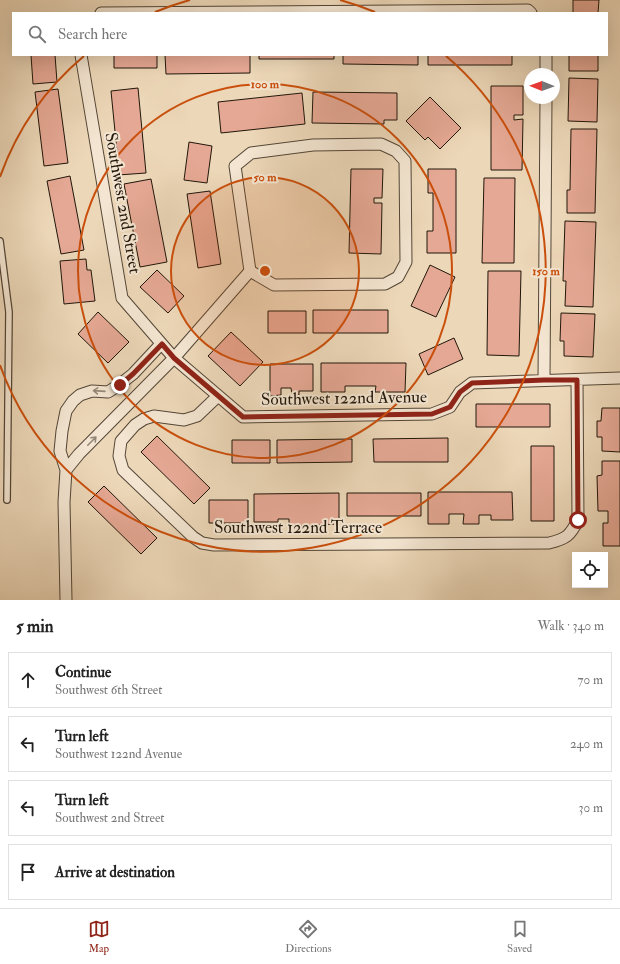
<!DOCTYPE html>
<html lang="en">
<head>
<meta charset="utf-8">
<style>
	body { margin:0; font-family:"IM FELL Double Pica",serif; background:#f6f6f6; color:#222 }
	.controls { position:absolute; right:12px; bottom:12px; display:grid; overflow:hidden; border-radius:0px; box-shadow:0 4px 16px #0002 }
	.controls button { width:36px; height:36px; display:grid; place-items:center; padding:0; border:0; border-bottom:1px solid #e0e0e0; background:#fff; color:#222; font:20px sans-serif }
	.compass { position:absolute; left:524px; top:68px; width:36px; height:36px; border-radius:50%; background:#fff; box-shadow:0 4px 16px #0002; rotate:271deg }
	.stop { position:absolute; width:12px; height:12px; margin:-9px; border:3px solid #8f2418; border-radius:50%; background:#fff }
	.stop.end { background:#8f2418; border-color:#fff; box-shadow:0 1px 4px #0008 }
	.list { margin:0; padding:0; list-style:none }
	h2 { display:flex; justify-content:space-between; align-items:center; height:52px; margin:0; padding:0 16px; font-size:17px }
	h2 small { font-size:13px; font-weight:400; color:#767676 }
	.list li { display:grid; grid-template-columns:26px 1fr auto; gap:12px; align-items:center; box-sizing:border-box; height:56px; margin:0 8px 8px; padding:0 8px; border:1px solid #e0e0e0; border-radius:0px }
	.list b { display:block; font-size:15px; white-space:nowrap }
	.list p { margin:0; font-size:13px; white-space:nowrap; color:#767676 }
	.list em { font-size:13px; font-style:normal; color:#767676 }
	.icon { flex:none; width:22px; height:22px; fill:none; stroke:currentColor; stroke-width:2; stroke-linecap:round; stroke-linejoin:round }
	.map { position:relative; flex:none; width:620px; height:600px; overflow:hidden }
	.search { position:absolute; background:#fff; box-shadow:0 4px 16px #0002; left:12px; right:12px; top:12px; height:44px; display:flex; align-items:center; gap:10px; box-sizing:border-box; padding:0 14px; border-radius:0px; color:#767676; font-size:15px }
	.sheet { height:308px; background:#fff }
	nav { display:flex; justify-content:space-around; align-items:center; box-sizing:border-box; height:56px; border-top:1px solid #e0e0e0; background:#fff; font-size:11px; color:#767676 }
	nav a { display:grid; justify-items:center; gap:2px }
	nav .on { color:#8f2418 }
	.map>svg:first-child { display:block }
	.building { fill:#e5a894; stroke:#20160a }
	.lines { fill:none; stroke-linecap:round; stroke-linejoin:round }
	.service-casing { stroke:#534636; stroke-width:8 }
	.minor-casing { stroke:#534636; stroke-width:13 }
	.service { stroke:#f3e5d1; stroke-width:5.5 }
	.minor { stroke:#f3e5d1; stroke-width:11 }
	.oneway { stroke:#948877 }
	.route { stroke:#8f2418; stroke-width:5 }
	.ring { fill:none; stroke:#ca4f0c; stroke-width:2 }
	.labels { text-anchor:middle; dominant-baseline:central; stroke-width:4; stroke-linejoin:round; paint-order:stroke }
	.street-label { font-size:17px; fill:#20160a; stroke:#f3e5d1 }
	.centre { fill:#ca4f0c; stroke:#f3e5d1; stroke-width:2 }
	.ring-label { font-size:12px; text-anchor:middle; font-weight:bold; fill:#ca4f0c; stroke:#f3e5d1; stroke-width:4; stroke-linejoin:round; paint-order:stroke }
</style>
</head>
<body>
<div class="map">
<svg width="620" height="600" viewBox="0 0 620 600">
	<rect width="100%" height="100%" fill="#ecd7b8"/>
	<filter id="stains"><feTurbulence type="fractalNoise" baseFrequency=".005" numOctaves="4"/><feColorMatrix values="0 0 0 0 .2 0 0 0 0 .09 0 0 0 0 .02 0 0 0 .5 -.17"/></filter>
	<radialGradient id="worn" r=".72"><stop offset=".6" stop-color="#630" stop-opacity="0"/><stop offset="1" stop-color="#630" stop-opacity=".3"/></radialGradient>
	<path class="building" d="M573,0H599L598,13H573Z
		M31,55H55L57,82L33,84Z
		M114,55H157V68H114Z
		M165,55H250V73L166,74Z
		M259,55H334V59H259Z
		M343,55H418V65L343,64Z
		M428,55H512V65H428Z
		M569,55H598V71H569Z
		M569,78L598,79L597,122L568,121Z
		M491,86H523V115H514V120L523,119L522,170H491Z
		M138,88L146,173L118,175L116,152H117L111,91Z
		M58,89L68,163L44,166L35,92Z
		M313,92L397,93V120H384V124L312,123Z
		M302,93L305,124L221,133L218,102Z
		M430,97L461,128L440,149L428,137L425,140L406,121Z
		M571,129H597L595,213H567V190H570Z
		M189,142L212,146L207,183L184,180Z
		M351,169H383L382,198H374V203H382L381,254L349,253Z
		M428,169H456V253H427V231H433V193H428Z
		M70,176L84,250L61,254L47,181Z
		M484,178H515L514,263H482Z
		M151,179L167,262L140,267L124,184Z
		M210,191L221,264L198,268L187,194Z
		M565,221L596,222L593,307L565,306L566,281H563Z
		M86,259L87,270H91L95,301L64,304L60,261Z
		M430,265L455,277L436,317L411,306Z
		M157,270L184,296L168,313L140,287Z
		M488,271H521L519,356L487,355Z
		M313,310H388V333H313Z
		M268,311H306V333H268Z
		M98,312L129,342L108,363L78,334Z
		M561,313L595,314L593,357L564,356V341H560Z
		M231,332L263,362L240,386L208,356Z
		M454,338L463,359L428,375L419,354Z
		M321,363H406L405,392H375L376,386H345V392H321Z
		M270,364H313V391H299V395H292L291,388H281V395L270,396Z
		M476,404H550V427H476Z
		M602,408H620V452L602,451V437H597V421H601Z
		M157,436L210,488L194,504L141,452Z
		M448,438V462H374L373,439Z
		M352,439V462L277,463V440Z
		M232,440H270V463H232Z
		M531,446H554V521H531Z
		M602,461H620V546H603V523H608V511H598L597,476L602,475Z
		M104,486L157,538L141,554L88,502Z
		M428,492H512L513,520H491V515H479V524H463L464,514H449V524H428Z
		M339,493V524L289,526V519H278V522H254V494Z
		M347,493H421V516H347Z
		M209,500H248V523H209Z"/>
	<g class="lines">
		<g class="service-casing">
			<path id="service" d="M0,241L9,312L7,500"/>
		</g>
		<g class="minor-casing">
			<path id="minor" d="M101,13L528,10L531,13
				M81,55L122,298L174,358L243,417L432,414L450,407L460,392L472,383L620,378
				M546,74V55
				M544,380L546,98
				M218,396L197,416L184,420L154,416L144,419L135,425L121,441L119,456L123,470L193,537L202,543L214,545L549,543C566,539 570,536 578,520L577,380
				M66,470L79,454L174,358L250,271L274,285L385,284L398,277L406,262L405,161L396,151L381,144L313,145L251,153L235,166L250,271
				M66,600L64,502L66,470L60,451L62,431L66,411L73,401L80,395L92,391L108,392L119,385L133,374L161,344"/>
		</g>
		<use href="#service" class="service"/>
		<use href="#minor" class="minor"/>
	</g>
	<defs><path id="oneway-shaft" d="M-6 0H5M1.5-3L5.5 0L1.5 3" fill="none" stroke-width="1.6" stroke-linecap="round" stroke-linejoin="round"/></defs>
	<g class="oneway">
		<use href="#oneway-shaft" transform="translate(99 391) rotate(-176)"/>
		<use href="#oneway-shaft" transform="translate(92 441) rotate(-45)"/>
	</g>
	<g class="lines">
		<path class="route" d="M120,385L133,374L162,344L174,358L243,417L432,414L450,407L460,392L472,383L544,380H577L578,520"/>
	</g>
	<circle cx="265" cy="271" r="94" fill="#ca4f0c" fill-opacity=".12"/>
	<g class="ring">
		<circle cx="265" cy="271" r="94"/>
		<circle cx="265" cy="271" r="187"/>
		<path d="M0 177A281 281 0 0 1 84 56M155 12A281 281 0 0 1 190 0M340 0A281 281 0 0 1 375 12M446 56A281 281 0 1 1 0 365"/>
	</g>
	<g class="labels">
		<g class="street-label">
			<text transform="translate(123 203) rotate(80)">Southwest 2nd Street</text>
			<text transform="translate(344 398) rotate(-1)">Southwest 122nd Avenue</text>
			<text x="298" y="527">Southwest 122nd Terrace</text>
		</g>
	</g>
	<circle cx="265" cy="271" r="6" class="centre"/>
	<g class="ring-label">
		<text x="265" y="88">100 m</text>
		<text x="265" y="181">50 m</text>
		<text x="546" y="275">150 m</text>
	</g>
	<rect width="100%" height="100%" filter="url(#stains)"/>
	<rect width="100%" height="100%" fill="url(#worn)"/>
</svg>
<div class="controls">
<button><svg class="icon" aria-label="locate" viewBox="0 0 24 24"><circle cx="12" cy="12" r="6"/><path d="M12 2v4M12 18v4M2 12h4M18 12h4"/></svg></button>
</div>
<svg class="compass" viewBox="-18 -18 36 36"><path d="M0-13l5 13h-10z" fill="#e53935"/><path d="M0 13l5-13h-10z" fill="#767676"/></svg>
<div class="stop" style="left:578px;top:520px"></div>
<div class="stop end" style="left:120px;top:385px"></div>
<div class="search"><svg class="icon" aria-label="search" viewBox="0 0 24 24"><circle cx="10" cy="10" r="6"/><path d="M15 15l6 6"/></svg>Search here</div>
</div>
<section class="sheet">
<h2>5 min<small>Walk · 340 m</small></h2>
<ul class="list">
<li><svg class="icon" aria-label="ahead" viewBox="0 0 24 24"><path d="M12 20V5M6 11l6-6 6 6"/></svg><div><b>Continue</b><p>Southwest 6th Street</p></div><em>70 m</em></li>
<li><svg class="icon" aria-label="left" viewBox="0 0 24 24"><path d="M17 20v-9H6M10 6l-5 5 5 5"/></svg><div><b>Turn left</b><p>Southwest 122nd Avenue</p></div><em>240 m</em></li>
<li><svg class="icon" aria-label="left" viewBox="0 0 24 24"><path d="M17 20v-9H6M10 6l-5 5 5 5"/></svg><div><b>Turn left</b><p>Southwest 2nd Street</p></div><em>30 m</em></li>
<li><svg class="icon" aria-label="arrive" viewBox="0 0 24 24"><path d="M6 21V4h12l-3 4 3 4H6"/></svg><div><b>Arrive at destination</b></div></li>
</ul>
</section>
<nav>
<a class="on"><svg class="icon" aria-label="map" viewBox="0 0 24 24"><path d="M3 6l6-2 6 2 6-2v14l-6 2-6-2-6 2zM9 4v14M15 6v14"/></svg>Map</a>
<a><svg class="icon" aria-label="directions" viewBox="0 0 24 24"><path d="M12 3l9 9-9 9-9-9zM9 14v-3h6M13 9l2 2-2 2"/></svg>Directions</a>
<a><svg class="icon" aria-label="saved" viewBox="0 0 24 24"><path d="M7 4h10v16l-5-4-5 4z"/></svg>Saved</a>
</nav>
</body>
</html>
